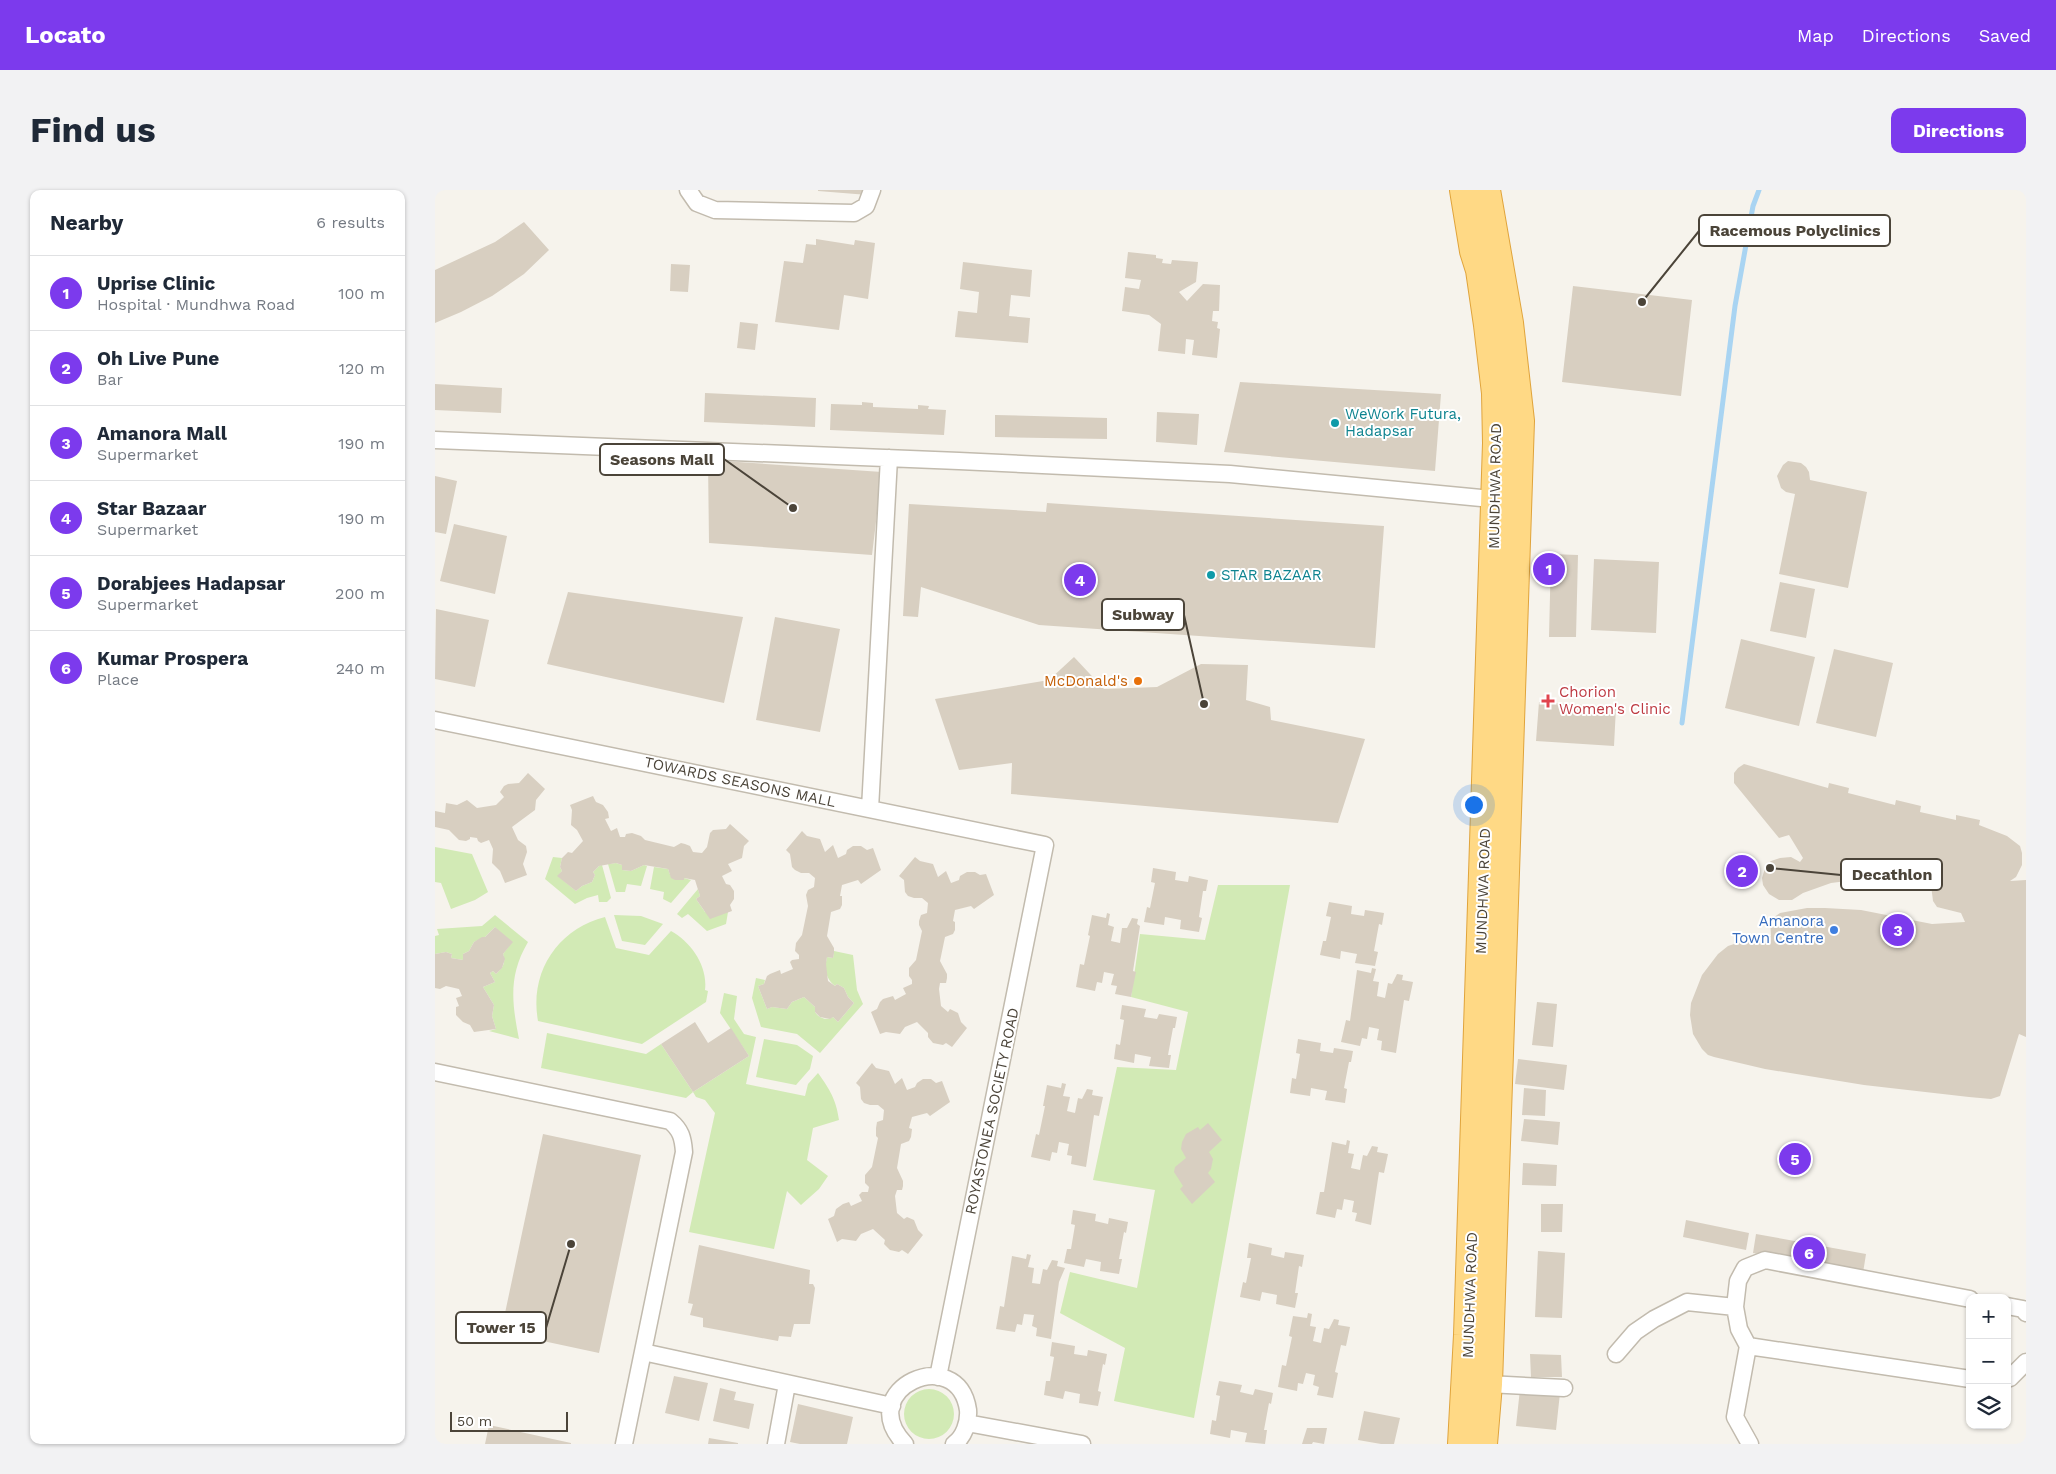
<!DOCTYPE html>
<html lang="en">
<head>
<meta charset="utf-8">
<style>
	body { margin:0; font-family:"Work Sans",sans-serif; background:#f2f2f3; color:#1f2937 }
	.controls { position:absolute; right:15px; bottom:15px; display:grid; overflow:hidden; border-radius:10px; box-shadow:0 1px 4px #0004 }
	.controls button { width:45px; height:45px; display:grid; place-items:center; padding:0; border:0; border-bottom:1px solid #e0e1e3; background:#fff; color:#1f2937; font:25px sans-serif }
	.scale { position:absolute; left:15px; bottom:12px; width:118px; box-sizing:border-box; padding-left:5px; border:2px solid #4b4439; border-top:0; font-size:14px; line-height:18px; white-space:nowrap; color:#4b4439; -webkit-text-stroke:4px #fff; paint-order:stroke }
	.you { position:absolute; left:1038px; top:614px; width:18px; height:18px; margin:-12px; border:4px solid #fff; border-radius:50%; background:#1a73e8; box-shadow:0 0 0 8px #1a73e833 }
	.badge { display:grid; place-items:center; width:32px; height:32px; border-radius:50%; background:#7c3aed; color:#fff; font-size:16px; font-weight:700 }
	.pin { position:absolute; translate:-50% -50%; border:2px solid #fff; box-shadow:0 1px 5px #0006 }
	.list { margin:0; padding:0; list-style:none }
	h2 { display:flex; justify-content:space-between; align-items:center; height:65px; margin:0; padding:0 20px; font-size:21px }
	h2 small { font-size:16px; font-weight:400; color:#747a83 }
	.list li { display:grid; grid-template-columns:32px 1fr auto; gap:15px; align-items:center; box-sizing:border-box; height:75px; padding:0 20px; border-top:1px solid #e0e1e3 }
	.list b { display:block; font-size:19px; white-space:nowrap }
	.list p { margin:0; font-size:16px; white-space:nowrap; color:#747a83 }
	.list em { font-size:16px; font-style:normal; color:#747a83 }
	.icon { flex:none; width:28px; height:28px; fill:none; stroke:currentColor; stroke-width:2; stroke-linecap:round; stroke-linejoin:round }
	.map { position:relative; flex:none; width:1591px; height:1254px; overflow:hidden; border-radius:10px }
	header { display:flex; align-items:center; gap:30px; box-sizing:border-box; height:70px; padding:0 25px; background:#7c3aed; color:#fff }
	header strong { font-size:24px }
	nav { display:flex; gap:28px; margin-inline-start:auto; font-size:18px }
	.intro { display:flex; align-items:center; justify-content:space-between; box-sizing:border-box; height:120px; padding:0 30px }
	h1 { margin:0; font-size:35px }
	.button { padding:12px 22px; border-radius:10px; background:#7c3aed; color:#fff; font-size:18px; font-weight:700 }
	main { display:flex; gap:30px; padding:0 30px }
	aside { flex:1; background:#fff; border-radius:10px; box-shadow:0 1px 4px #0004 }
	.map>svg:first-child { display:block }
	.green { fill:#d2eab5 }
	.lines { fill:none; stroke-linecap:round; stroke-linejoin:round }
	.stream { stroke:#a9d4f2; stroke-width:5 }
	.building { fill:#d8cfc1 }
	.minor-casing { stroke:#c2bbae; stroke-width:19 }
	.trunk-casing { stroke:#e0a43c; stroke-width:30 }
	.minor { stroke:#fff; stroke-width:16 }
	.trunk { stroke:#ffd985; stroke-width:28 }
	.culture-dot { fill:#0f9aa8; stroke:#fff; stroke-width:2 }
	.food-dot { fill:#e8710a; stroke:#fff; stroke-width:2 }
	.health-dot { fill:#e0444e; stroke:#fff; stroke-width:2 }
	.shop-dot { fill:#3f7fe0; stroke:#fff; stroke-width:2 }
	.labels { text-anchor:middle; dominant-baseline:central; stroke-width:4; stroke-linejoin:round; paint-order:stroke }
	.culture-label { font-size:15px; fill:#0d838f; stroke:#fff; text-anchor:start }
	.street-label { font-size:15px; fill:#4b4439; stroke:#fff }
	.food-label { font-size:15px; fill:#c56008; stroke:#fff; text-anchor:end }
	.health-label { font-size:15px; fill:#be3a42; stroke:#fff; text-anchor:start }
	.shop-label { font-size:15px; fill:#366cbe; stroke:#fff; text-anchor:end }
	.leader { fill:none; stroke:#4b4439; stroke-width:2 }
	.callout-dot { fill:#4b4439; stroke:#fff; stroke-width:2 }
	.callout { fill:#fff; stroke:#4b4439; stroke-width:2 }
	.callout-label { font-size:16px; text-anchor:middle; font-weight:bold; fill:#4b4439 }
</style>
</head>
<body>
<header>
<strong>Locato</strong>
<nav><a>Map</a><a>Directions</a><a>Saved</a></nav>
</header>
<div class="intro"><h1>Find us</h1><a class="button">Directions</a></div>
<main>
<aside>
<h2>Nearby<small>6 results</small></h2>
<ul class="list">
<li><span class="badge">1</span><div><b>Uprise Clinic</b><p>Hospital · Mundhwa Road</p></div><em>100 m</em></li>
<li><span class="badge">2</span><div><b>Oh Live Pune</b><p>Bar</p></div><em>120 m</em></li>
<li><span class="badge">3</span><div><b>Amanora Mall</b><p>Supermarket</p></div><em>190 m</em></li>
<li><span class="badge">4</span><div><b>Star Bazaar</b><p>Supermarket</p></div><em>190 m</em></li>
<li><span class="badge">5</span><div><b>Dorabjees Hadapsar</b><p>Supermarket</p></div><em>200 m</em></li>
<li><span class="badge">6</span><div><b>Kumar Prospera</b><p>Place</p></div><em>240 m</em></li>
</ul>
</aside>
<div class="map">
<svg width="1591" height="1254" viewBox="0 0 1591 1254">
	<rect width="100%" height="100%" fill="#f6f3ec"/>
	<path class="green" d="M0,657L37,664L53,702L40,710L16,719L6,693L0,692Z
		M118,667L127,668L125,677L127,681L123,686L141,701L147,696L157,692L160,685L158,682L164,676L167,675L176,708L172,712H164L163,705L152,708L140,714L110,689Z
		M181,673L187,675V680L196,681L209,675L212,676L206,696L192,694L190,702H181L173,674Z
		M219,677L233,679C236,689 239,690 248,690L249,688L256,690L236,713L228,709L229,702L215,699Z
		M783,695H855L759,1228L679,1211L690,1158L625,1123L635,1082L702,1098L720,1000L658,990L682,877L741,880L753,822L696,807L705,744L770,750Z
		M263,699L265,706L261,709L270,722H293L291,734L272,741L253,724L247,728L242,724Z
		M60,725L93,752C73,786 77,813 84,849L54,841L61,839L57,826L59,815L48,797L60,792L55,783L58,781L61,784C68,777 71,773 68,764L74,756L60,737L50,747L39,752L34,761L28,764V770L16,768L17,764L11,762L0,764V746L4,745L2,739L47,736Z
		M179,725L206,726L228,734L210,755L187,751Z
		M170,727L181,758L214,765L236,741C256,752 273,776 270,800L273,801L271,812L207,854L103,831C94,782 123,739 170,727Z
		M399,761L418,765L422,800L428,814L385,863L362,844L326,837L317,808L321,788L330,790L329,794L323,796L332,819L337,817L352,819L357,812L369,807L380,817V822C384,828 391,831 398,827L403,832L419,813L413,807L409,798L402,794L400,796C391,789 389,779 392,767L398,768Z
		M289,803L302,806L299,829L309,844L321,847L311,894L370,906L373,894L383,883C395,900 401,909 404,930L378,938L372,970L393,986L384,999L366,1015L352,1001L339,1059L254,1042L280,923L270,910L261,907L258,902L251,908L106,878L112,843L211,864L226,854L258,902L314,866L285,823Z
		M329,849L362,855L378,866L375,879L361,895L321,887Z
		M469 1224a25 25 0 1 1 50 0a25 25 0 1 1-50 0Z"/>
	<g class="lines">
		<path class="stream" d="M1247,533L1300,116L1318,16L1324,0"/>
	</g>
	<path class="building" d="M383,0H433V5L383,1Z
		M89,32L114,60L89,84L57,106L26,122L0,133V80L60,52Z
		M381,49L419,55L420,50L440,53L433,109L409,105L404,140L340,132L349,71L368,73L371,54L381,55Z
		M693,62L721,65V68L728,69L727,73L736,74L737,70L763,72L761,92L744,102L752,111L768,94L785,95L784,121H778L777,131L783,132L782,138L785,139L782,168L757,165L759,150L751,149L750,164L723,161L726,134L714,125L687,121L690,97L704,99L706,90L690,88Z
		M528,72L597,80L595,107L576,105L574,126L595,128L593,153L520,147L523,121L542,123L544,102L525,99Z
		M236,74L255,75L253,102L235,101Z
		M1138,96L1257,110L1246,206L1127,192Z
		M305,132L323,134L320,160L302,158Z
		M805,192L1006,204L1000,281L789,262Z
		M0,194L67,198L66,223L0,220Z
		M270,203L381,208L380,237L269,232Z
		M427,212L438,213V217L483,219V215L494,216L493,219L511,220L509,245L395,240L396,214L427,215Z
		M722,222L764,224L762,255L721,252Z
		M560,225L672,228V249L560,247Z
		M273,270L447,282L437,365L274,353Z
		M1353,271L1366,273L1371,277L1374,282L1375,290L1432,302L1413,398L1344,384L1360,304L1351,302L1346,298L1342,286L1348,275Z
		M0,286L22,291L11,344L0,342Z
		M612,313L949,336L940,458L604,435L486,397L483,427L468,426L474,314L611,322Z
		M19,334L72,346L60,404L5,391Z
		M1116,364L1143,365L1141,447H1114Z
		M1159,369L1224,372L1221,443L1156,440Z
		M1345,392L1380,399L1371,448L1335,441Z
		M133,402L308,427L289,513L112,474Z
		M1,419L54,430L40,497L0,489Z
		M340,427L405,439L385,542L321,530Z
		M1306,449L1380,467L1364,536L1290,518Z
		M1399,459L1458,473L1441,547L1381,533Z
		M639,467L669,499L722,497L766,474L813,475L811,510L835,517L836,530L930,549L903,633L576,604L577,573L524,580L500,509L614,490Z
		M1104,512L1181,517L1179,556L1101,551Z
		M1309,574L1393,598L1394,593L1414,598L1413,603L1460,615L1461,610L1486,616L1485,622L1521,630V625L1545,630L1544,635L1572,646L1585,656L1587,663V675L1581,687L1575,691L1591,690V847L1584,844L1565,906L1556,909L1534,907L1429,895L1330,879L1279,867L1273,865L1267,859L1258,844L1255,825L1256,813L1267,785L1283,764L1293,756L1311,750L1336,746L1335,730L1345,723L1372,718H1390L1426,720L1497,734L1530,732L1526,723L1502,717L1498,711L1496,695L1480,693L1470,700H1458L1424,698L1412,691L1396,693L1368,703L1357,710H1344L1334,704L1328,695L1327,688L1331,675L1336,671L1345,668L1356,667L1365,672L1368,668L1354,645L1344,648L1299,593V583L1303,578Z
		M93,583L110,599L101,610L100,620L77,637L83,650L91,656L92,662L88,674L92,685L70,693L65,681L57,673L58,659L54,650L46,653L43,651L42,648L35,647V649L31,651L24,650L14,640L0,637V621L10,623L11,613L22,615L32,610L42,618L61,615L69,607L65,602L69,596L73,594L84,593Z
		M158,606L161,612L168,615L173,622L174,628L170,629L176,641L182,638L185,647H190L191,644L197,643L206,646L210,650L239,657L246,653L250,654L255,656L258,662L267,663L272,657L275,643L278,640L291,639L295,634L314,651L309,656L307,668L293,674L297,681L287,686L291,694L295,695L299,701V709L295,715L297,721L275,729L261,709L265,706L260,690L249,688V690H240L236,688L233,679L209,675L196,681L187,680V675L181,673L164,676L158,682L160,685L157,692L147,696L141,701L122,686L127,681L125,677L127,668L133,662L137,663L148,651L142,640L136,635L137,620L135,615Z
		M367,641L372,646L385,649L390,662L398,655L403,668L411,664L412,660L418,656H426L432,660L438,658L446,680L426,694L423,690L407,695L405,706H407V715L405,719L396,722L392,746L399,758V763L398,768L392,767L391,774L393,791L400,796L402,794L409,798L413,807L419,813L403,832L398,827L395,829L385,827L380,822V817L369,807L357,812L352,819L337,817L332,819L323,796L329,794L332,786L335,784L345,780L346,784L358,779L355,772L357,770L364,769V765L360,761L361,753L367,745L373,716L371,705L373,700L379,697L380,688L374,683H366L360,680L357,677L355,664L351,660Z
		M480,667L485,671L498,674L503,687L511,681L516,693L524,690L525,686L532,682H540L545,685L551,684L559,705L539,719L536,716L520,720L518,731L520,732V740L518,744L510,747L505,771L512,784V788L511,793H505L504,799L506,816L513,822L515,819L523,823L526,832L532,838L517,857L511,853L508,855L498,853L493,847V843L482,832L470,837L465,844L451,842L445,844L436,822L442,819L445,812L448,809L458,806L460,810L471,804L468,798L477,794V790L474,786V778L481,770L487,741L484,735V731L486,725L492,723L493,713L487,708H479L473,706L470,702L469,690L464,686Z
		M718,678L741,682L740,690L753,692L754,686L773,690L771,701H768L764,727L767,728L764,742L745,739L746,730L730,727L729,735L709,732L712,717L715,718L720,693L716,692Z
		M894,712L917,716L916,724L929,726L930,720L949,723L947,735L944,734L939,761L943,762L940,776L920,773L922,764L906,761L905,769L885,765L888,751H891L896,727L891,726Z
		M672,723L675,724L673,735L679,737L676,751L685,753L687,738H692L697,728L703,729L702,734L705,736L698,781L701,782L696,807L680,804L682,796L676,795L679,784L669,782L667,793L662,792L660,801L641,797L645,774L649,775L655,746L653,745L657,725L671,728Z
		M60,737L78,752L68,764L70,769L67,778L61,784L58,781L55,783L60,792L48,797L59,815L57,826L61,839L39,842L35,835L28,832L21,825V817L24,816L21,808L27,806L24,799L11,796L5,799L0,798V764L11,762L17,764L16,768L28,770V764L34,761L39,752L47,747H50Z
		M937,778L941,779L938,791L944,792L942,806L950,808L953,793L957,794L962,784L968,785L967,790L978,792L974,811L969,810L961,863L946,860L947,851L942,850L944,839L934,837L932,849L927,848L925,856L906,852L911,830L915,831L922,780L936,783Z
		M1102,812L1122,814L1118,857L1097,855Z
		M687,815L711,819L709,827L722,829L724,824L742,827L740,838H738L733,865H736L734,878L714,876L716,867L700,864L699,873L679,869L681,854L685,855L689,830L685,829Z
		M260,832L273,853L296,838L314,866L258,902L226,854Z
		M863,849L886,853L885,861L898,863L899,858L918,861L916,872H914L909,898L912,899L910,913L890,910L892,901L876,898L875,906L855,903L857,888L861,889L865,864L861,863Z
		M1083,869L1132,875L1129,900L1080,894Z
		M437,873L441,878L454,881L460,894L467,888L472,900L480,897L482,893L488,889H496L501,893L507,891L515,912L495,926L492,923L477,927L474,938L477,939L476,947L474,951L466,954L462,978L468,991V996L467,1000H462L460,1006L462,1023L469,1029L472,1027L479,1030L483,1040L488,1045L473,1064L467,1060L464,1062L455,1060L449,1054L450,1050L438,1039L426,1044L421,1051L407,1049L402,1052L393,1029L399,1026L401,1019L408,1014L414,1012L416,1016L427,1011L424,1005L427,1002H433L434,997L430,993V985L437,977L443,948L441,946V938L442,932L448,930L449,920L443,915H435L429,913L426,909L425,897L421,893Z
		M627,893L631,894L628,906L635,907L632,921L640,923L643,908L647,909L652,899L658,900L657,905L668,907L664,926L659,925L651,977L636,974L637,966L632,965L634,954L624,952L622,963L617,962L615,971L596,967L601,944L604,945L610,916H608L612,895L626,898Z
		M1089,898L1111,900L1110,926L1087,925Z
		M1089,929L1125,932L1123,955L1086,951Z
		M773,933L787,950L774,962L778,969L776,979L773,983L780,992L757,1014L745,999L748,996L739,982L740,977L751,968L746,959L747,952L751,944L763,937L765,940Z
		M108,944L206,965L164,1163L66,1142Z
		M912,950L915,951L913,963L919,964L916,978L925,980L928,965L932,966L937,956L943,957L942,962L953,964L949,983L944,982L936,1035L920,1031L922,1023L917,1022L919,1011L909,1009L907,1020L902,1019L900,1028L881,1024L885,1002H889L897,952L911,955Z
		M1088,973L1122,975L1121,996L1087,995Z
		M1106,1014H1128L1127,1042H1106Z
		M638,1020L661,1024L660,1031L673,1034L674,1028L693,1032L691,1043L689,1042L684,1069H687L684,1084L665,1081L666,1072L651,1069L649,1077L629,1073L632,1059H636L640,1035L636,1034Z
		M1251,1030L1314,1043L1311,1060L1248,1047Z
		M1321,1044L1431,1064L1428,1083L1318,1063Z
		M814,1053L837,1058L836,1065L849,1068L850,1062L869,1065L867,1077L864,1076L860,1103H863L860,1118L841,1114L842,1105L827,1102L825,1111L805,1107L808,1092L811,1093L816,1068H812Z
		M264,1055L375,1080L374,1094H378L380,1098L375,1134H359L356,1147L344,1146L343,1151L268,1137V1128L255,1125L258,1114L253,1113Z
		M1103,1061L1130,1063L1127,1128L1100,1127Z
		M592,1064L596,1065L593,1077L599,1078L597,1093L605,1094L608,1079L612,1080L617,1070L623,1071L622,1076L630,1078L624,1092L616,1149L601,1146L602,1138L597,1136L599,1125L589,1124L587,1135L582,1134L580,1142L561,1139L565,1116L569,1117L577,1066L591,1069Z
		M873,1123L877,1124L875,1136L881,1137L878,1151L886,1153L889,1138L894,1139L899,1129L904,1130L903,1135L915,1137L911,1156L906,1155L900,1182L903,1183L898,1208L882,1205L884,1197L878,1195L880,1185L871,1183L868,1194L863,1193L862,1201L843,1197L847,1175L851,1176L857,1147L854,1146L858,1126L872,1128Z
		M617,1152L640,1156L639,1164L652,1166L653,1160L672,1164L670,1175L668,1174L663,1201L666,1202L663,1216L644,1213L645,1204L630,1201L628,1209L609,1205L611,1191H615L619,1167L615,1166Z
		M1095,1164L1126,1165L1127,1187H1096Z
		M239,1186L273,1193L264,1231L230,1223Z
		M784,1191L807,1195L805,1202L818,1205L820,1199L838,1203L836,1214L834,1213L829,1240H832L830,1254L810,1252L812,1243L796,1240L795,1248L775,1244L777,1230L781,1231L785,1206L781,1205Z
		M285,1198L301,1202L299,1210L319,1214L314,1239L278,1231Z
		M1085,1199L1125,1203L1121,1240L1081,1236Z
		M363,1214L418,1227L412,1254H365L355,1252Z
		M929,1221L965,1228L959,1254H946L923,1250Z
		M54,1235L136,1253V1254H50Z
		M872,1238H892L889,1254L878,1252L877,1254H867Z
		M274,1248L303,1253V1254H273Z"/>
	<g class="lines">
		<g class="minor-casing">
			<path id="minor" d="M253,0L262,13L280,20L419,23L431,16L437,0
				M0,250L524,271L795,284L1067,310
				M0,530L610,655L503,1187
				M435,619L454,268
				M0,882L235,931C246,940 248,948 249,962L189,1254
				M1572,1116L1588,1119L1591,1123
				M1313,1156L1535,1189
				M208,1162L457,1216
				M1181,1164L1200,1142L1219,1129L1252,1112L1300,1117
				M1572,1189L1575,1188L1591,1172
				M1053,1194L1129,1198
				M532,1233L647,1254
				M341,1254L352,1194
				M470,1254C417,1199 523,1152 533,1220C534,1232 529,1247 519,1254
				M1315,1254L1300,1227L1313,1156L1304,1139L1300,1117L1303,1091L1310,1078L1330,1070L1535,1109"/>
		</g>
		<g class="trunk-casing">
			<path id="trunk" d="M1027,1254L1033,1145L1062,253L1061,203L1053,135L1045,80L1039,61L1029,0
				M1048,1254L1053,1194L1085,231L1074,133L1051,0"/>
		</g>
		<use href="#minor" class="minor"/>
		<use href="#trunk" class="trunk"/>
	</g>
	<g class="culture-dot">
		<circle cx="900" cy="233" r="5"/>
		<circle cx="776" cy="385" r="5"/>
	</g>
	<circle class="food-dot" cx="703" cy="491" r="5"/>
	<path class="health-dot" d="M1110.5 503.5h5v5h5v5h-5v5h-5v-5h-5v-5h5z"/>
	<circle class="shop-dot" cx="1399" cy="740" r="5"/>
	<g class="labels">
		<g class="culture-label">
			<text x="910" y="224">WeWork Futura,<tspan x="910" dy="17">Hadapsar</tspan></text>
			<text x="786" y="385">STAR BAZAAR</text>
		</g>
		<g class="street-label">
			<text transform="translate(1060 296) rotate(-89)">MUNDHWA ROAD</text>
			<text transform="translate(305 592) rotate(12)">TOWARDS SEASONS MALL</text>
			<text transform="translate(1048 701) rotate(-88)">MUNDHWA ROAD</text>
			<text transform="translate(557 921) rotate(-78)">ROYASTONEA SOCIETY ROAD</text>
			<text transform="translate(1035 1105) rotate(-88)">MUNDHWA ROAD</text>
		</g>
		<g class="food-label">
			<text x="693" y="491">McDonald's</text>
		</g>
		<g class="health-label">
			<text x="1124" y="502">Chorion<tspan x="1124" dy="17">Women's Clinic</tspan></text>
		</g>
		<g class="shop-label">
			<text x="1389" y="731">Amanora<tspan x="1389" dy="17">Town Centre</tspan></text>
		</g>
	</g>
	<path class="leader" d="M1207 112L1264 41M358 318L289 269M769 514L749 425M1335 678L1406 685M136 1054L111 1138"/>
	<g class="callout-dot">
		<circle cx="1207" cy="112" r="5"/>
		<circle cx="358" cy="318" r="5"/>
		<circle cx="769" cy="514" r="5"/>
		<circle cx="1335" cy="678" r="5"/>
		<circle cx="136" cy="1054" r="5"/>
	</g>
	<g class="callout">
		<rect x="1264" y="25" width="191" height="31" rx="5"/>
		<rect x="165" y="254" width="124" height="31" rx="5"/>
		<rect x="667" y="409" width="82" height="31" rx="5"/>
		<rect x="1406" y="669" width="101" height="31" rx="5"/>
		<rect x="21" y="1122" width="90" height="31" rx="5"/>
	</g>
	<g class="callout-label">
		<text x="1360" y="46">Racemous Polyclinics</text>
		<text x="227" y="275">Seasons Mall</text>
		<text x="708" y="430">Subway</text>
		<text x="1457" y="690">Decathlon</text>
		<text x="66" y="1143">Tower 15</text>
	</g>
</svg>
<div class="controls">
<button>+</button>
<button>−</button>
<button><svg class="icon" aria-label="layers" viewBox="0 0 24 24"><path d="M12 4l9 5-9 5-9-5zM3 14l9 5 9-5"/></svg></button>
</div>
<div class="scale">50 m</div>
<div class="you"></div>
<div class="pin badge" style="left:1114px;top:379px">1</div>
<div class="pin badge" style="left:1307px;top:681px">2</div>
<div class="pin badge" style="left:1463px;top:740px">3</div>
<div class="pin badge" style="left:645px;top:390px">4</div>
<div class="pin badge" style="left:1360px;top:969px">5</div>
<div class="pin badge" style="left:1374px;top:1063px">6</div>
</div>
</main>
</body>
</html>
